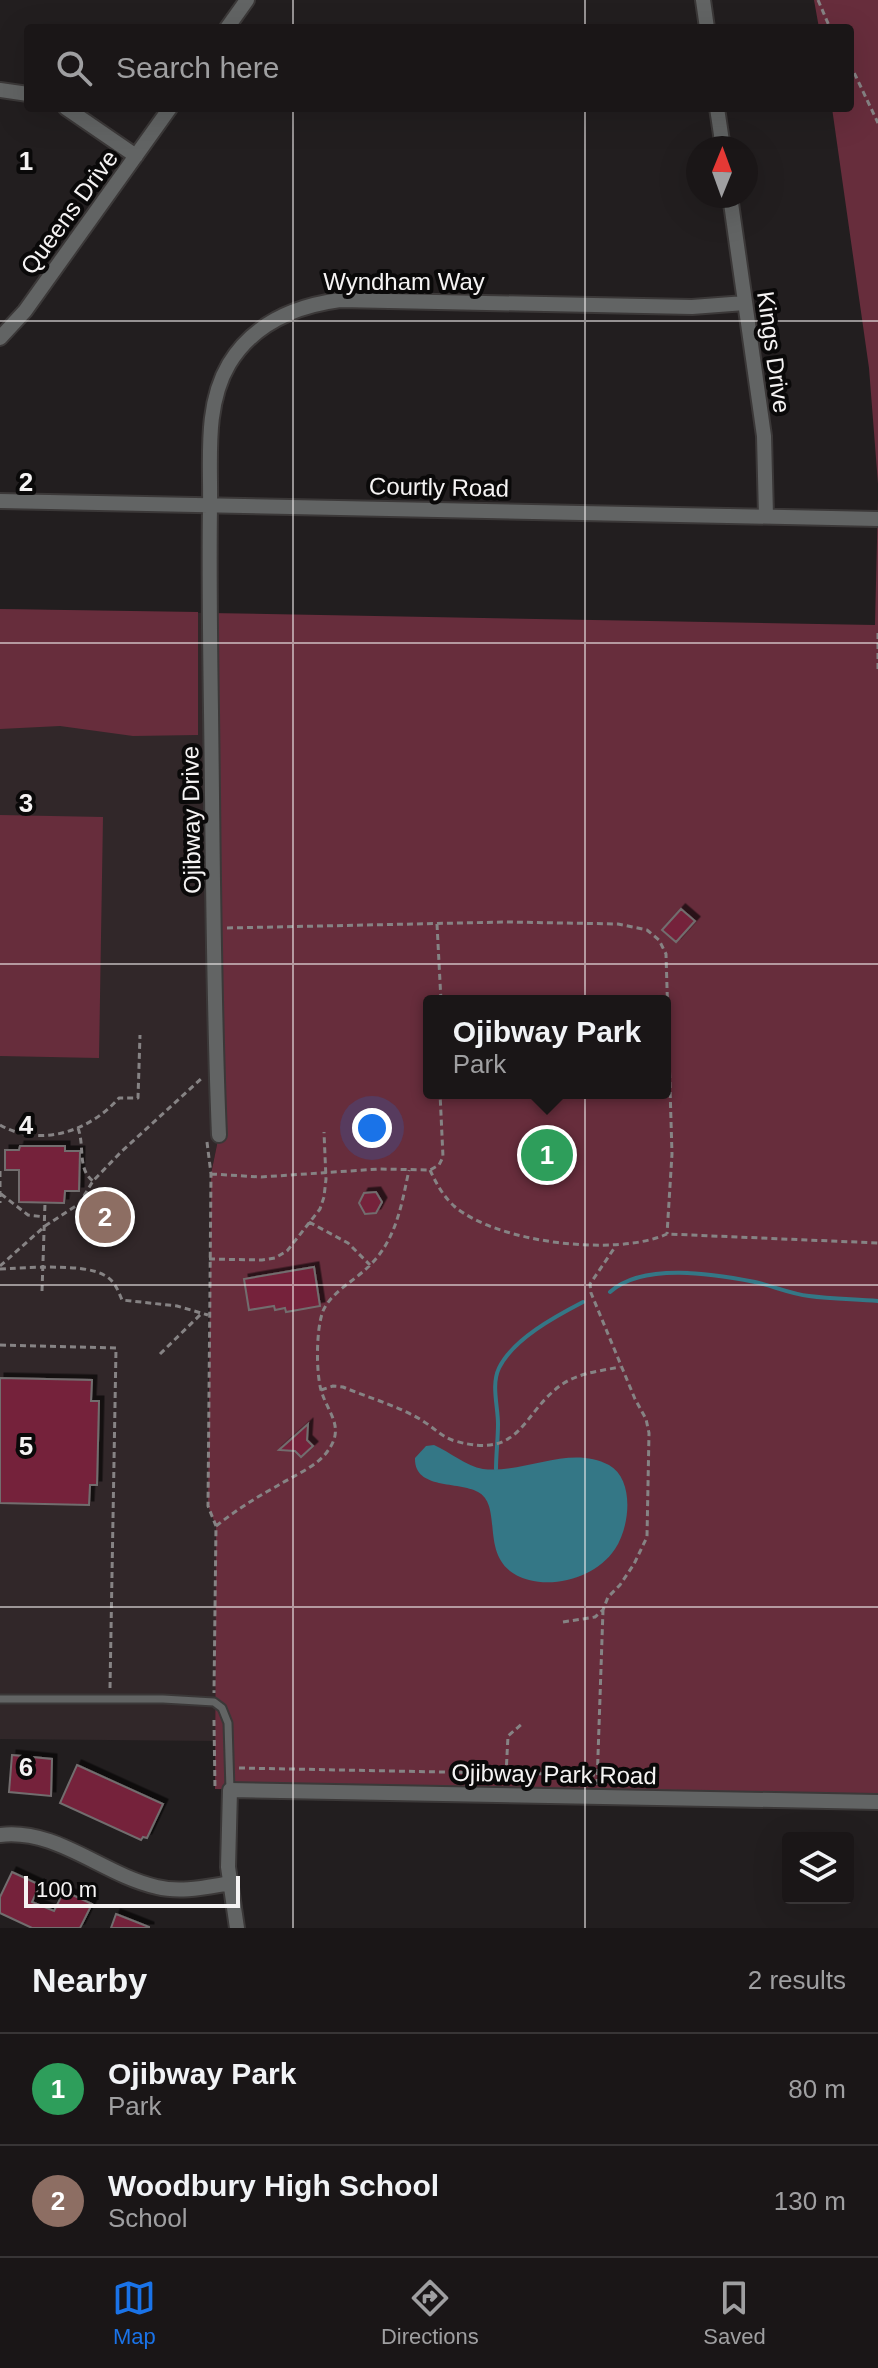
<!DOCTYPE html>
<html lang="en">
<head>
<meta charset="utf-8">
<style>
	body { margin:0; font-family:Arial,sans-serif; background:#231f20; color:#f1f3f6 }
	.controls { position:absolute; right:24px; bottom:24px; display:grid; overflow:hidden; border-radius:8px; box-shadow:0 8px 32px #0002 }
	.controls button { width:72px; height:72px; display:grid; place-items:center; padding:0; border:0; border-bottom:2px solid #383536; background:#1a1617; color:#f1f3f6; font:40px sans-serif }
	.compass { position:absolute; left:686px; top:136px; width:72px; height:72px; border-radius:50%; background:#1a1617; box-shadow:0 8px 32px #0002; rotate:1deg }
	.scale { position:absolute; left:24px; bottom:20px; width:216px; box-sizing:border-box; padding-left:8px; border:4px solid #f5f3f3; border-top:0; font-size:22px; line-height:28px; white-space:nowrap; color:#f5f3f3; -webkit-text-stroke:6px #0a0909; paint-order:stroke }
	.you { position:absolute; left:372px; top:1128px; width:28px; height:28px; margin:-20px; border:6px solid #fff; border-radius:50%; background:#1a73e8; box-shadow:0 0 0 12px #1a73e833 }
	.badge { display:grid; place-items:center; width:52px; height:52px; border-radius:50%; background:#1a73e8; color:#fff; font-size:26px; font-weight:700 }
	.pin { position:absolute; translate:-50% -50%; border:4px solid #fff; box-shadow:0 2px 8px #0006 }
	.popup { position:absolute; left:423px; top:995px; width:248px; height:104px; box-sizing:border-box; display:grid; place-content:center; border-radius:8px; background:#1a1617; filter:drop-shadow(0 2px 6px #0005); font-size:26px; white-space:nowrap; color:#9f9fa1 }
	.popup b { font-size:30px; color:#f1f3f6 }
	.popup::after { content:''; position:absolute; left:50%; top:100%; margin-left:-16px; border:16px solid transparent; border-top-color:#1a1617 }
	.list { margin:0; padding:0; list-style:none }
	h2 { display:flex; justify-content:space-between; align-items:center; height:104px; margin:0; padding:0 32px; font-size:34px }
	h2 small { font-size:26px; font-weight:400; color:#9f9fa1 }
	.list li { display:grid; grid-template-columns:52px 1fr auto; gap:24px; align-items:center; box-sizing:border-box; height:112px; padding:0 32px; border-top:2px solid #383536 }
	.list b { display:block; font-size:30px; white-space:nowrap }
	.list p { margin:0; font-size:26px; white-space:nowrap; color:#9f9fa1 }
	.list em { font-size:26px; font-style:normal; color:#9f9fa1 }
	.icon { flex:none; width:44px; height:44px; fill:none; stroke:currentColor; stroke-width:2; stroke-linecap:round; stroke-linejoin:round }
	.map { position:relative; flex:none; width:878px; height:1928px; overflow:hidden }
	.search { position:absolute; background:#1a1617; box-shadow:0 8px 32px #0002; left:24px; right:24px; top:24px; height:88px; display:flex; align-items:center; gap:20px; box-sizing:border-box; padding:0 28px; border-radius:8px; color:#9f9fa1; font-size:30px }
	.sheet { height:328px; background:#1a1617 }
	nav { display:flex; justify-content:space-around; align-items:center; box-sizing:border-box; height:112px; border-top:2px solid #383536; background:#1a1617; font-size:22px; color:#9f9fa1 }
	nav a { display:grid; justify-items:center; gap:4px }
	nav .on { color:#1a73e8 }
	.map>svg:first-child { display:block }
	.built { fill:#312729 }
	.green { fill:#672d3c; fill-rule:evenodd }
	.water { fill:#347786 }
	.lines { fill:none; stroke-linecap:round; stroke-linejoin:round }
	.stream { stroke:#347786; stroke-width:4 }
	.building { fill:#75213b; stroke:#726d6e; stroke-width:2; filter:url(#shadow) }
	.lane-casing { stroke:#3b3838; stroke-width:11 }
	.street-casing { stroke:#3b3838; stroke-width:18 }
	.path { stroke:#868384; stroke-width:3; stroke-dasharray:6 4; stroke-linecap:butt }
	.lane { stroke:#626464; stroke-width:7 }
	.street { stroke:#626464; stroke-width:14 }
	.grid { fill:none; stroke:#f5f3f3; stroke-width:2; stroke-opacity:0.55 }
	.labels { text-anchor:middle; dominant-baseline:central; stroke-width:8; stroke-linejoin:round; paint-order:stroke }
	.street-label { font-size:24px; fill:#f5f3f3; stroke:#0a0909 }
	.grid-label { font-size:26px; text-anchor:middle; font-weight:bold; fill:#f5f3f3; stroke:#0a0909; stroke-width:8; stroke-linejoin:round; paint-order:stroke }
</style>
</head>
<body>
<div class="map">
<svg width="878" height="1928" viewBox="0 0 878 1928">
	<defs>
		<filter id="shadow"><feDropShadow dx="4.5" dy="-4.5" stdDeviation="0" flood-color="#0009"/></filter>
	</defs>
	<rect width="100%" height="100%" fill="#221e1f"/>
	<path class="built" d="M0,609L209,613L219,1135L211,1174L208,1315V1506L216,1526L215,1741L0,1739Z"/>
	<path class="green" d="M814,0H878V484L869,368L832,108H850V28H819Z
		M878,499V1802L215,1789L216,1526L208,1506L211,1174L219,1135L209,613L875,625ZM429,1001H665V1093H429Z
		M0,609L198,612V735L133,736L60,726L0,729Z
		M0,815L103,817L99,1058L0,1056Z"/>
	<path class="water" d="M434,1445C450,1452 466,1466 483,1469C524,1474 570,1444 609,1465C635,1480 630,1527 615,1549C598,1575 559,1588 529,1580C474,1565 506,1507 478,1492C458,1481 414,1490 415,1458L426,1446Z"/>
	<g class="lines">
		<path class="stream" d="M610,1292C643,1262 714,1274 755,1282C773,1286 791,1294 809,1296C832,1299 855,1299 878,1301
			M496,1469C496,1454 498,1439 498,1424C498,1406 491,1385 499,1368C513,1339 556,1316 583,1302"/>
	</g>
	<path class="building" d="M681,909L695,921L676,942L662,930Z
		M20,1146H65V1151H80L79,1191H65L64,1203L19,1202V1170H5V1150H19Z
		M376,1192L382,1202L376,1213L365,1214L359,1203L364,1193Z
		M314,1267L320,1306L286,1312L285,1308L275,1310L274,1306L249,1310L244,1279Z
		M0,1378L92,1380L91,1401H99L97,1485H90L89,1505L0,1503Z
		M308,1424L307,1440L313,1446L301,1457L295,1451L279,1450Z
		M12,1755L52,1759L51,1796L9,1792Z
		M77,1765L163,1804L147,1838L143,1837L141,1840L60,1803Z
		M12,1872L40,1885L32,1902L54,1911L64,1891L92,1904L80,1928H32L0,1913V1897Z
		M116,1914L149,1927V1928H111Z"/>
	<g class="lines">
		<g class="lane-casing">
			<path id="lane" d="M0,1699H163L214,1702L222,1708L228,1723L230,1790"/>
		</g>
		<g class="street-casing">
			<path id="street" d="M703,0L707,28
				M227,28L247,0
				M0,90L28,94
				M66,108L136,156
				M717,108L723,148
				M730,196L764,436L766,516
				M0,338L25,311L170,108
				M0,501L878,519
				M219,1135C213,994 213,853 211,712C210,643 209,575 210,506C211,460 204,406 229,364C253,324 295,306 340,300L692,307L745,303
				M0,1835C57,1828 103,1875 157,1887C181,1893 206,1887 231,1883
				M237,1928L228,1867L230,1790L878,1802"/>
		</g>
		<path class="path" d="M818,0L830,28
			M850,64L878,123
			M878,633V670
			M437,924L441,1001
			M227,928L506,922L618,924L647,930L659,940L666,954L672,1154L667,1234
			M0,1125C41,1148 90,1131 119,1098H138L140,1035
			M78,1128C85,1147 77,1169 93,1181
			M207,1142L211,1174L208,1506L216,1526L214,1693
			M430,1170C436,1183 443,1196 454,1206C497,1243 616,1257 667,1234L878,1243
			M0,1171V1203
			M211,1174L261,1177L379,1169L430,1170L439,1165L443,1157L440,1093
			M1,1194L28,1215L45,1217
			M309,1222L348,1243L370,1265
			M209,1259L262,1260L275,1258L287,1251L320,1209L324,1197L326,1179L324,1132
			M0,1266L45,1226L79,1204L93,1181L122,1151L202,1078
			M0,1269C24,1268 84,1263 104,1275C114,1280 118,1290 122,1300L177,1306L208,1315
			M42,1291L45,1203
			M0,1345L116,1348L110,1688
			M160,1354L202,1313
			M321,1390L333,1386L343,1387C369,1398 399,1406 423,1421C434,1428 442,1437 455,1441C522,1460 521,1414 561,1385C578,1373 600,1371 620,1367
			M216,1526C235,1511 255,1498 277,1486C293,1476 316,1467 327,1452C346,1427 328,1414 321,1390C316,1372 316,1329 323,1311C331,1293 352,1282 366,1269C396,1242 401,1207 409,1170
			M563,1622L595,1617L603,1610L608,1597L620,1585L634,1564L647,1537L649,1433L646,1419L635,1399L591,1293L590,1284L615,1247
			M214,1720L215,1789
			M239,1768L597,1775
			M506,1775L508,1736L523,1723
			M597,1785L603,1610"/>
		<use href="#lane" class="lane"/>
		<use href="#street" class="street"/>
	</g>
	<path class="grid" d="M293,0V28M585,0V28M293,108V1928M585,108V1928M0,321H878M0,643H878M0,964H878M0,1285H878M0,1607H878"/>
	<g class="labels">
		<g class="street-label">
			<text transform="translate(69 212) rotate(-54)">Queens Drive</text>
			<text x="404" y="281">Wyndham Way</text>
			<text transform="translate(774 352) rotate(82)">Kings Drive</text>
			<text transform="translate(439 487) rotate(1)">Courtly Road</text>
			<text transform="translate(191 820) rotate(-91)">Ojibway Drive</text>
			<text transform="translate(554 1774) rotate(1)">Ojibway Park Road</text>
		</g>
	</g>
	<g class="grid-label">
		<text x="26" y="170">1</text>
		<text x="26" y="491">2</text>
		<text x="26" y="812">3</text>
		<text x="26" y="1134">4</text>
		<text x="26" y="1455">5</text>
		<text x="26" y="1776">6</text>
	</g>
</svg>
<div class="controls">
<button><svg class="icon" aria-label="layers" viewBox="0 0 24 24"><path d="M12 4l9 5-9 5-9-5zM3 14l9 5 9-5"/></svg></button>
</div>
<svg class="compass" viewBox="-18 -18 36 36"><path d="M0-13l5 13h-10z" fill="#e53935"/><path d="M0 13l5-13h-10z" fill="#9f9fa1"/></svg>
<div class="scale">100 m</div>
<div class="you"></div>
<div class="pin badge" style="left:547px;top:1155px;background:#2e9e5b">1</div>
<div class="popup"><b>Ojibway Park</b>Park</div>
<div class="pin badge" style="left:105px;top:1217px;background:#8d6e63">2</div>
<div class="search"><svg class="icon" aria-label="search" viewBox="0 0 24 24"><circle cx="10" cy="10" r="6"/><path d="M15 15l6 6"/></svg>Search here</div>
</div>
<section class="sheet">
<h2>Nearby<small>2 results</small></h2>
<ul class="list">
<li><span class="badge" style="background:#2e9e5b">1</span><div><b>Ojibway Park</b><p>Park</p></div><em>80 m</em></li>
<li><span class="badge" style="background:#8d6e63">2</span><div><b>Woodbury High School</b><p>School</p></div><em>130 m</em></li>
</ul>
</section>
<nav>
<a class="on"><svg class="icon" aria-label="map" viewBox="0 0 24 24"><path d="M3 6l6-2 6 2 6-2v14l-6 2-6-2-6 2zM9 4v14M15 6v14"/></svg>Map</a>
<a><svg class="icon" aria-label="directions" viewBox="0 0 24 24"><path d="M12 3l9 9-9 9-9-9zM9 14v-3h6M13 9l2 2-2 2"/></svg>Directions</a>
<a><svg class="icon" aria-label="saved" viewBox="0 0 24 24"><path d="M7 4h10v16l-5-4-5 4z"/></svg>Saved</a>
</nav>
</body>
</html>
